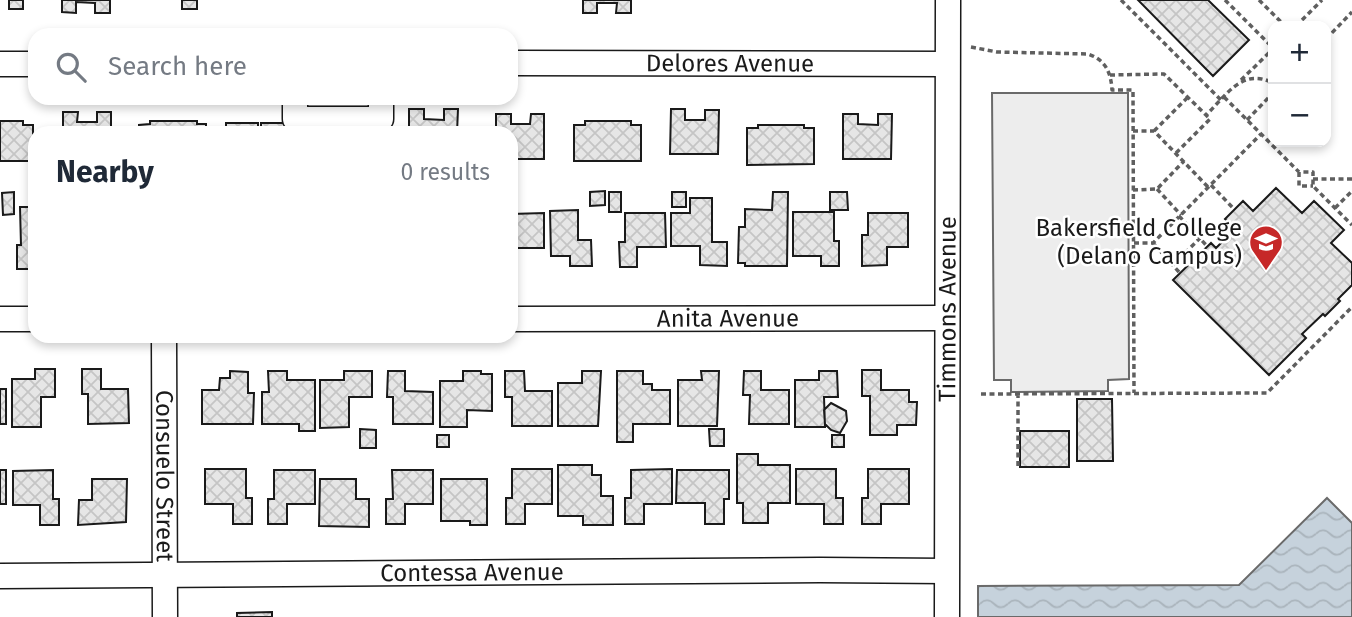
<!DOCTYPE html>
<html lang="en">
<head>
<meta charset="utf-8">
<style>
	body { margin:0; font-family:"Fira Sans",sans-serif; background:#f2f2f3; color:#1f2937 }
	.controls { position:absolute; right:21px; top:21px; display:grid; overflow:hidden; border-radius:14px; box-shadow:0 4px 10px #0003 }
	.controls button { width:63px; height:63px; display:grid; place-items:center; padding:0; border:0; border-bottom:2px solid #e0e1e3; background:#fff; color:#1f2937; font:35px sans-serif }
	.list { margin:0; padding:0; list-style:none }
	h2 { display:flex; justify-content:space-between; align-items:center; height:91px; margin:0; padding:0 28px; font-size:30px }
	h2 small { font-size:23px; font-weight:400; color:#747a83 }
	.icon { flex:none; width:38px; height:38px; fill:none; stroke:currentColor; stroke-width:2; stroke-linecap:round; stroke-linejoin:round }
	.map { position:relative; flex:none; width:1352px; height:617px; overflow:hidden }
	.search { position:absolute; background:#fff; box-shadow:0 4px 10px #0003; left:28px; top:28px; width:490px; height:77px; display:flex; align-items:center; gap:18px; box-sizing:border-box; padding:0 24px; border-radius:21px; color:#747a83; font-size:26px }
	.panel { position:absolute; background:#fff; box-shadow:0 4px 10px #0003; left:28px; top:126px; width:490px; height:217px; border-radius:21px }
	.map>svg:first-child { display:block }
	.parking { fill:#ededed; stroke:#6a6a6a; stroke-width:2 }
	.water { fill:url(#water-waves); stroke:#6a6a6a; stroke-width:2 }
	.building { fill:url(#building-cross-hatch); stroke:#1a1a1a; stroke-width:2 }
	.lines { fill:none; stroke-linecap:round; stroke-linejoin:round }
	.minor-casing { stroke:#1a1a1a; stroke-width:27 }
	.path { stroke:#5f5f5f; stroke-width:3.5; stroke-dasharray:5 3.5; stroke-linecap:butt }
	.minor { stroke:#fff; stroke-width:24 }
	.labels { text-anchor:middle; dominant-baseline:central; stroke-width:5; stroke-linejoin:round; paint-order:stroke }
	.street-label { font-size:24px; fill:#1a1a1a; stroke:#fff }
	.poi-label { font-size:24px; fill:#1a1a1a; stroke:#fff; text-anchor:end }
</style>
</head>
<body>
<div class="map">
<svg width="1352" height="617" viewBox="0 0 1352 617">
	<defs>
		<pattern id="water-waves" width="16" height="10" patternUnits="userSpaceOnUse" patternTransform="scale(1.75)"><rect width="16" height="10" fill="#c6d2dc"/><path d="M0 5q4-4 8 0t8 0" fill="none" stroke="#aab4bc"/></pattern>
		<pattern id="building-cross-hatch" width="8" height="8" patternUnits="userSpaceOnUse" patternTransform="scale(1.75)"><rect width="8" height="8" fill="#e6e6e6"/><path d="M0 0l8 8M0 8l8-8" fill="none" stroke="#c5c5c5"/></pattern>
	</defs>
	<rect width="100%" height="100%" fill="#fff"/>
	<path class="parking" d="M992,93H1128L1129,379L1108,380V391L1011,392V380H994Z"/>
	<path class="water" d="M1327,498L1352,523V617H978V586L1239,585Z"/>
	<path class="building" d="M9,0H23V9H9Z
		M62,0H110V13H95V3L76,2V13L62,12Z
		M182,0H197V9H182Z
		M583,0H631V13H616L617,3H597V13H583Z
		M1138,0H1208L1249,40L1213,76Z
		M409,109H424V119L444,120V109H458L457,133H409Z
		M671,109H685V120H705V110H719L718,154H670Z
		M63,112H78L77,122H97V112H111V133H63Z
		M496,114H511V124H530L531,114H544V159H511V133H496Z
		M843,114H858V124L878,125V114H892L891,159H843Z
		M0,121H23V125H33V161H0Z
		M150,121H197V124H206V133H139V125L150,124Z
		M585,121H631V125H641V161H574V125H585Z
		M226,123H258V132L226,133Z
		M261,123H294V133L261,132Z
		M758,125H804V128H814V164L747,165V128H758Z
		M1276,188L1302,213L1314,201L1344,230L1331,243L1352,263V285L1338,299L1340,301L1325,316L1323,314L1302,334L1306,338L1269,375L1173,280L1211,243L1216,248L1235,229L1225,219L1243,201L1253,211Z
		M605,191V205L590,206V192Z
		M14,192V214L3,215L2,193Z
		M609,192H621V212H609Z
		M672,192H686V207H672Z
		M773,192H788L787,266H745V263H738L739,227H745V209L772,210Z
		M830,192H847L848,210H830Z
		M690,198H712V242H727V266L700,265V246H671V213H690Z
		M20,207H35V269H17V245H21Z
		M578,210V240H591L592,266H570V256H551L550,211Z
		M793,212H834V241H839V266H821V256H793Z
		M544,213V248H515V267H511V214Z
		M625,213H665L666,247H637V267H620L619,242H625Z
		M868,213H908V247H887V265L862,266V235H868Z
		M35,369H55V397H41V427H12V379H35Z
		M82,369H101V389H128L129,423L88,424V394H82Z
		M862,370H881V390H909V402H917L916,425H897V435H870V396H862Z
		M230,371L248,372V393H254L253,424H202V390H219L220,378H230Z
		M268,371H287V380H315V431H299V424H262V392H269Z
		M344,371H372V397H349V427L320,428V380H344Z
		M388,371H405V391L433,392V424H393V397H387Z
		M463,371H481V374H492V411L467,410V427H440V381H463Z
		M505,371H524L525,391H552V426H512V397H505Z
		M582,371H601L598,426H558V383H582Z
		M617,371H643V384H652V390H670V424H633V442H617Z
		M701,371H719L717,426H678V380H702Z
		M744,371H761V390H789V424H749L750,395H743Z
		M819,371H837L838,397H824L825,427H795V380H819Z
		M0,389H6V424H0Z
		M1077,399H1112L1113,461H1077Z
		M831,403L846,411L847,421L840,433L831,430L825,424L824,410Z
		M360,429L376,430V448H360Z
		M709,429H724V446H710Z
		M1020,431H1069V467H1020Z
		M437,435H449V447H437Z
		M832,435H844V447H832Z
		M737,454H758V465H790V503H768V523H743V503H737Z
		M558,465H592V475H601V496H613V525H583V516H558Z
		M205,469H246V498H252V524H233V504H205Z
		M512,469H552V504H525V524H506V498H512Z
		M672,469V504H644V524H625V498H631V470Z
		M796,469H836V498H843V524H824V504H796Z
		M868,469H909V504H881V524H862V498H868Z
		M0,470H6V504H0Z
		M53,470V499H59V525H40V505H13V471Z
		M274,470H315V504H287V524H268V499H274Z
		M392,470H433V504H405V524H386V499H393Z
		M677,470H729V499H724V524H705V503H676Z
		M92,479H127L126,522L78,525L79,500H92Z
		M320,479H356V499H369V527L319,526Z
		M441,479H487V525H470V521H441Z
		M272,612V617H237V613Z"/>
	<g class="lines">
		<g class="minor-casing">
			<g id="minor">
				<path id="s1" d="M511,63L947,64"/>
				<path d="M0,64H35"/>
				<path d="M295,98V119H381V98"/>
				<path d="M0,319H35"/>
				<path id="s2" d="M511,319L946,318"/>
				<path id="s3" d="M164,336L165,617"/>
				<path id="s4" d="M0,576L820,570L946,571"/>
				<path id="s5" d="M947,617L948,0"/>
			</g>
		</g>
		<path class="path" d="M1121,0L1221,100
			M1225,0L1273,48
			M1259,0L1285,26
			M1296,26L1322,0
			M1326,39L1352,12
			M971,47L997,52L1088,54C1106,60 1111,73 1112,90H1133L1134,393
			M1110,75L1164,74L1206,115
			M1241,80L1273,49
			M1224,97L1299,172H1313V186L1352,225
			M1247,120L1273,93
			M1133,131H1154L1208,187
			M1154,131L1187,98
			M1176,153L1210,119L1206,115C1226,96 1242,67 1273,83
			M1299,172V186H1313
			M1313,179H1352
			M1211,185L1233,208
			M1157,189L1181,215
			M1133,190L1157,189L1184,161
			M1335,208L1352,191
			M1179,216L1206,245
			M1134,243H1153L1261,134
			M1153,243L1179,272
			M1173,265L1200,238
			M1018,393V469
			M981,394L1267,393L1352,307"/>
		<use href="#minor" class="minor"/>
	</g>
	<defs>
		<g id="university-pin" transform="scale(1.75)"><path d="M0 17L-7.5 6A9.5 9.5 0 1 1 7.5 6Z" fill="#c62828" stroke="#fff"/><path d="M0-5L7-2L0 1L-7-2ZM-4 1L0 2.5L4 1V4Q0 6-4 4Z" fill="#fff"/></g>
	</defs>
	<g fill-rule="evenodd">
		<use href="#university-pin" x="1266" y="242"/>
	</g>
	<g class="labels">
		<g class="street-label">
			<text stroke="none"><textPath href="#s1" startOffset="219">Delores Avenue</textPath></text>
			<text stroke="none"><textPath href="#s5" startOffset="308">Timmons Avenue</textPath></text>
			<text stroke="none"><textPath href="#s2" startOffset="217">Anita Avenue</textPath></text>
			<text stroke="none"><textPath href="#s3" startOffset="140">Consuelo Street</textPath></text>
			<text stroke="none"><textPath href="#s4" startOffset="472">Contessa Avenue</textPath></text>
		</g>
		<g class="poi-label">
			<text x="1242" y="228">Bakersfield College<tspan x="1242" dy="28">(Delano Campus)</tspan></text>
		</g>
	</g>
</svg>
<div class="controls">
<button>+</button>
<button>−</button>
</div>
<div class="search"><svg class="icon" aria-label="search" viewBox="0 0 24 24"><circle cx="10" cy="10" r="6"/><path d="M15 15l6 6"/></svg>Search here</div>
<section class="panel">
<h2>Nearby<small>0 results</small></h2>
<ul class="list">
</ul>
</section>
</div>
</body>
</html>
